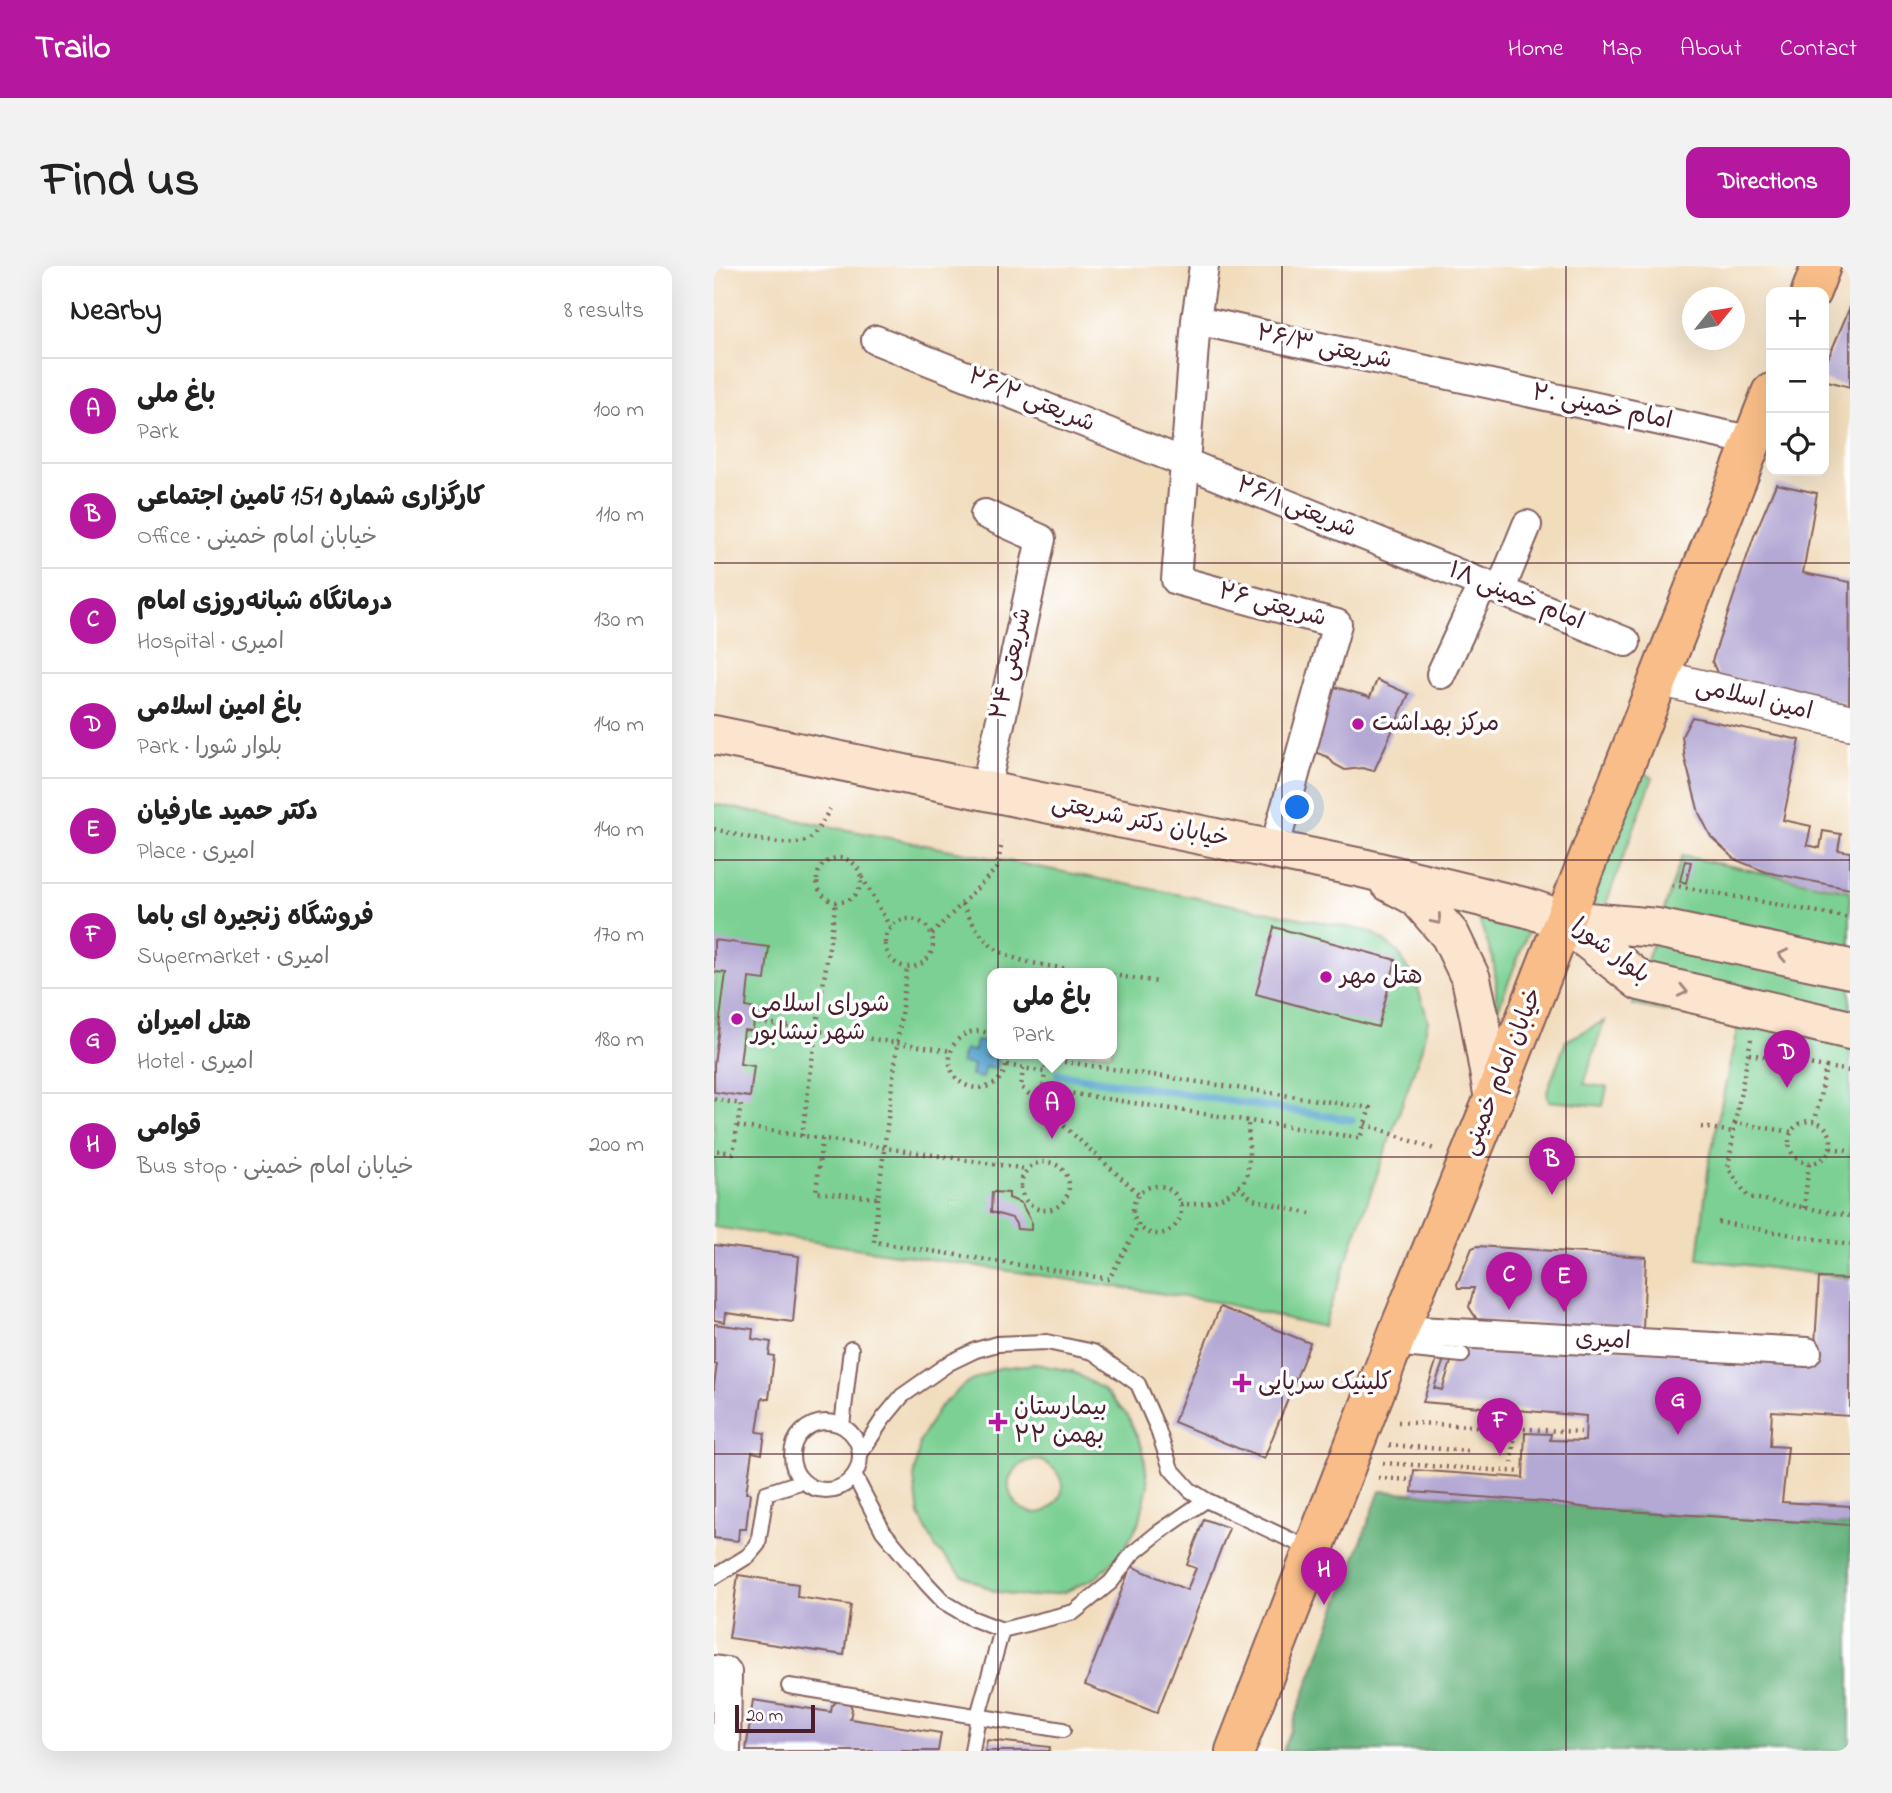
<!DOCTYPE html>
<html lang="en">
<head>
<meta charset="utf-8">
<style>
	body { margin:0; font-family:"Indie Flower","Playpen Sans Arabic",sans-serif; background:#f2f2f2; color:#222 }
	.controls { position:absolute; right:21px; top:21px; display:grid; overflow:hidden; border-radius:14px; box-shadow:0 7px 28px #0002 }
	.controls button { width:63px; height:63px; display:grid; place-items:center; padding:0; border:0; border-bottom:2px solid #e0e0e0; background:#fff; color:#222; font:35px sans-serif }
	.compass { position:absolute; left:968px; top:21px; width:63px; height:63px; border-radius:50%; background:#fff; box-shadow:0 7px 28px #0002; rotate:60deg }
	.scale { position:absolute; left:21px; bottom:18px; width:80px; box-sizing:border-box; padding-left:7px; border:4px solid #4a1f2b; border-top:0; font-size:19px; line-height:24px; white-space:nowrap; color:#4a1f2b; -webkit-text-stroke:5px #fff; paint-order:stroke }
	.you { position:absolute; left:584px; top:542px; width:24px; height:24px; margin:-18px; border:5px solid #fff; border-radius:50%; background:#1a73e8; box-shadow:0 0 0 10px #1a73e833 }
	.badge { display:grid; place-items:center; width:46px; height:46px; border-radius:50%; background:#b5179e; color:#fff; font-size:23px; font-weight:700 }
	.pin { position:absolute; translate:-50% -58px; filter:drop-shadow(0 2px 4px #0008) }
	.pin::after { content:''; position:absolute; top:37px; width:24px; height:21px; background:inherit; clip-path:polygon(0 0,100% 0,50% 100%) }
	.popup { position:absolute; left:273px; top:702px; width:130px; height:91px; box-sizing:border-box; display:grid; place-content:center; border-radius:14px; background:#fff; filter:drop-shadow(0 2px 5px #0005); font-size:23px; white-space:nowrap; color:#767676 }
	.popup b { font-size:26px; color:#222 }
	.popup::after { content:''; position:absolute; left:50%; top:100%; margin-left:-14px; border:14px solid transparent; border-top-color:#fff }
	.list { margin:0; padding:0; list-style:none }
	h2 { display:flex; justify-content:space-between; align-items:center; height:91px; margin:0; padding:0 28px; font-size:30px }
	h2 small { font-size:23px; font-weight:400; color:#767676 }
	.list li { display:grid; grid-template-columns:46px 1fr auto; gap:21px; align-items:center; box-sizing:border-box; height:105px; padding:0 28px; border-top:2px solid #e0e0e0 }
	.list b { display:block; font-size:26px; white-space:nowrap }
	.list p { margin:0; font-size:23px; white-space:nowrap; color:#767676 }
	.list em { font-size:23px; font-style:normal; color:#767676 }
	.icon { flex:none; width:38px; height:38px; fill:none; stroke:currentColor; stroke-width:2; stroke-linecap:round; stroke-linejoin:round }
	.map { position:relative; flex:none; width:1136px; height:1485px; overflow:hidden; border-radius:14px }
	header { display:flex; align-items:center; gap:42px; box-sizing:border-box; height:98px; padding:0 35px; background:#b5179e; color:#fff }
	header strong { font-size:33px }
	nav { display:flex; gap:38px; margin-inline-start:auto; font-size:24px }
	.intro { display:flex; align-items:center; justify-content:space-between; box-sizing:border-box; height:168px; padding:0 42px }
	h1 { margin:0; font-size:49px }
	.button { padding:18px 32px; border-radius:14px; background:#b5179e; color:#fff; font-size:24px; font-weight:700 }
	main { display:flex; gap:42px; padding:0 42px }
	aside { flex:1; background:#fff; border-radius:14px; box-shadow:0 7px 28px #0002 }
	.map>svg:first-child { display:block }
	.green { fill:#7cd093; stroke:#63785f; stroke-width:2; fill-rule:evenodd }
	.forest { fill:#65b27d; stroke:#586854; stroke-width:2 }
	.water { fill:#52a2cc; stroke:#4e607c; stroke-width:2 }
	.lines { fill:none; stroke-linecap:round; stroke-linejoin:round }
	.stream { stroke:#52a2cc; stroke-width:8 }
	.building { fill:#b4a8d4; fill-rule:evenodd }
	.service-casing { stroke:#84615e; stroke-width:18 }
	.minor-casing { stroke:#84615e; stroke-width:32 }
	.tertiary-casing { stroke:#84615e; stroke-width:38 }
	.secondary-casing { stroke:#84615e; stroke-width:42 }
	.primary-casing { stroke:#84615e; stroke-width:42 }
	.path { stroke:#84615e; stroke-width:4.5; stroke-dasharray:2 5; stroke-linecap:butt }
	.service { stroke:#fff; stroke-width:14 }
	.minor { stroke:#fff; stroke-width:28 }
	.tertiary { stroke:#fff; stroke-width:35 }
	.secondary { stroke:#fce5cf; stroke-width:38 }
	.primary { stroke:#f8bd88; stroke-width:38 }
	.oneway { stroke:#a3827d }
	.grid { fill:none; stroke:#4a1f2b; stroke-width:2; stroke-opacity:0.55 }
	.poi-dot { fill:#b5179e; stroke:#fff; stroke-width:2.5 }
	.labels { text-anchor:middle; dominant-baseline:central; stroke-width:7; stroke-linejoin:round; paint-order:stroke }
	.street-label { font-size:24px; fill:#4a1f2b; stroke:#fff }
	.poi-label { font-size:24px; fill:#4a1f2b; stroke:#fff; text-anchor:start }
</style>
</head>
<body>
<header>
<strong>Trailo</strong>
<nav><a>Home</a><a>Map</a><a>About</a><a>Contact</a></nav>
</header>
<div class="intro"><h1>Find us</h1><a class="button">Directions</a></div>
<main>
<aside>
<h2>Nearby<small>8 results</small></h2>
<ul class="list">
<li><span class="badge">A</span><div><b>باغ ملی</b><p>Park</p></div><em>100 m</em></li>
<li><span class="badge">B</span><div><b>کارگزاری شماره 151 تامین اجتماعی</b><p>Office · خیابان امام خمینی</p></div><em>110 m</em></li>
<li><span class="badge">C</span><div><b>درمانگاه شبانه‌روزی امام</b><p>Hospital · امیری</p></div><em>130 m</em></li>
<li><span class="badge">D</span><div><b>باغ امین اسلامی</b><p>Park · بلوار شورا</p></div><em>140 m</em></li>
<li><span class="badge">E</span><div><b>دکتر حمید عارفیان</b><p>Place · امیری</p></div><em>140 m</em></li>
<li><span class="badge">F</span><div><b>فروشگاه زنجیره ای باما</b><p>Supermarket · امیری</p></div><em>170 m</em></li>
<li><span class="badge">G</span><div><b>هتل امیران</b><p>Hotel · امیری</p></div><em>180 m</em></li>
<li><span class="badge">H</span><div><b>قوامی</b><p>Bus stop · خیابان امام خمینی</p></div><em>200 m</em></li>
</ul>
</aside>
<div class="map">
<svg width="1136" height="1485" viewBox="0 0 1136 1485">
	<rect width="100%" height="100%" fill="#fff"/>
	<filter id="ink" filterUnits="userSpaceOnUse"><feTurbulence type="fractalNoise" baseFrequency=".0143" numOctaves="2"/><feDisplacementMap in="SourceGraphic" scale="14" xChannelSelector="R" yChannelSelector="G"/><feConvolveMatrix kernelMatrix="1 2 1 2 8 2 1 2 1" color-interpolation-filters="sRGB"/></filter>
	<filter id="wash" filterUnits="userSpaceOnUse"><feTurbulence type="fractalNoise" baseFrequency=".00686" numOctaves="4" result="noise"/><feDisplacementMap in="SourceGraphic" scale="28" xChannelSelector="R" yChannelSelector="G"/><feGaussianBlur stdDeviation="1.57" result="paint"/><feColorMatrix in="noise" values="0 0 0 0 0 0 0 0 0 0 0 0 0 0 0 0 0 1.4 0 .05"/><feComposite in="paint" operator="in"/></filter>
	<g filter="url(#wash)">
		<rect width="100%" height="100%" fill="#f1dcbc"/>
		<path class="green" d="M925,506L939,511L890,643L876,637Z
			M0,538L658,666L684,686L703,720L714,754L707,785L609,1061L504,1036L0,961ZM278,707H398V787H278Z
			M968,590L1136,625V1012L984,993L995,897L1024,759L918,739Z
			M763,648L816,661L782,748V713L779,693Z
			M890,755L870,818L893,821L889,840L835,835L833,828L834,823L852,775Z
			M321,1098L358,1105L390,1124L414,1150L429,1183L434,1219L426,1254L409,1286L383,1311L351,1326L315,1331L280,1325L248,1309L222,1282L205,1249L200,1212L206,1175L224,1143L251,1118L285,1102ZM322,1193C343,1198 358,1221 340,1239C325,1254 302,1246 296,1227C290,1208 306,1196 322,1193Z"/>
		<path class="forest" d="M666,1225L833,1236L881,1243L1136,1259V1484L1129,1485H569Z"/>
		<path class="water" d="M262,775L274,777L272,790L284,792L282,803L271,801L269,812L257,810L259,799L247,797L250,784L260,785Z"/>
		<g class="lines">
			<path class="stream" d="M344,808L638,854"/>
		</g>
		<g id="blocks">
			<path class="building" d="M1136,41V121L1110,114V102Z
				M1062,218L1103,227L1089,307L1136,316L1135,438L1006,414L998,395L1040,270Z
				M663,414L695,428L660,505L648,502L631,504L620,498L614,491L598,485L618,420L656,431Z
				M978,451L1086,474L1069,554L1097,560L1093,579L1106,582L1109,565L1127,568L1124,584L1136,586V623L1052,606L1022,594L997,571L985,547L971,493L968,470Z
				M971,595L977,596L972,617L966,615Z
				M560,661L682,694L664,761L542,728Z
				M0,674L55,681L51,714L35,712L32,741L41,743L39,765L30,764L26,798L40,800L36,831L0,826V798L12,707L0,706Z
				M278,926L295,927V932L307,937L317,955V964L303,963L302,958L298,952L277,946Z
				M0,979L85,990L79,1056L12,1047L11,1056L0,1054Z
				M763,980L932,991L929,1063L764,1055L755,1041L760,1022H744L743,1018L758,982Z
				M1105,1012L1136,1013V1150L1058,1145L1056,1180L1074,1181L1068,1236L1136,1240V1259L881,1243L833,1236L698,1226L700,1204L809,1212L811,1167L837,1168L836,1174L871,1175L872,1150L709,1136L730,1071L1100,1096ZM735,1079L742,1080L728,1124L720,1122Z
				M506,1041L596,1077L550,1193L460,1156Z
				M0,1058L39,1063L38,1073L57,1076L55,1089L60,1090L55,1133L48,1132L43,1166L51,1167L48,1188L38,1186L32,1227H36L32,1263H25L24,1275L0,1272V1119L3,1098H0Z
				M490,1253L515,1262L443,1447L371,1419L417,1300L473,1324L482,1302L473,1299Z
				M24,1309L84,1318L83,1331L137,1339L130,1389L15,1372Z
				M39,1434L117,1446L118,1440L122,1436L130,1435L136,1438L138,1443L136,1453L227,1467L224,1485H32Z
				M273,1474L336,1481L335,1485H271Z"/>
		</g>
	</g>
	<g filter="url(#ink)">
		<use href="#blocks" fill-opacity="0" stroke="#84615e" stroke-width="2"/>
		<g class="lines">
			<g class="service-casing">
				<path id="service" d="M680,1082L748,1089
					M78 1190a34 34 0 1 1 68 0a34 34 0 1 1-68 0Z
					M128,1160L137,1083
					M146,1188L169,1153L188,1130L235,1097L262,1084L283,1078L333,1076L379,1086L424,1118L443,1161L457,1203L476,1224L492,1234L598,1284
					M140,1209L169,1265L213,1318L230,1336L257,1352L288,1364
					M0,1311L34,1290L44,1278L52,1227L89,1215
					M75,1420L349,1464
					M258,1485L264,1450L288,1364L360,1346L397,1316L418,1288L444,1267L492,1234"/>
			</g>
			<g class="minor-casing">
				<path id="minor" d="M490,0L482,54L462,314L623,358L560,583
					M482,54L1039,175
					M162,74L472,197L912,376
					M786,325L813,259
					M727,408L769,317
					M271,525L327,273L271,248
					M685,1064L1093,1086
					M0,1404L13,1406L12,1485"/>
			</g>
			<g class="tertiary-casing">
				<path id="tertiary" d="M945,412L1136,456"/>
			</g>
			<g class="secondary-casing">
				<path id="secondary" d="M0,469L648,602L814,642L849,654L943,662L1136,703
					M675,616L703,631L736,669L757,713L765,749L780,833
					M849,654L926,715L1136,764"/>
			</g>
			<g class="primary-casing">
				<path id="primary" d="M1097,26L1107,0
					M521,1485L685,1064L792,802L1057,127"/>
			</g>
			<path class="path" d="M0,563C22,568 81,587 98,571C105,563 111,551 116,543
				M103 614a22 22 0 1 1 44 0a22 22 0 1 1-44 0Z
				M148,611L176,661
				M958,619L1136,652
				M248,638C257,655 268,675 285,685C310,700 355,702 383,707
				M171 677a24 24 0 1 1 48 0a24 24 0 1 1-48 0Z
				M218,668L283,602L288,576
				M398,709L444,716
				M45,756L237,785
				M278,769C268,764 257,763 247,771C241,775 237,782 236,790C232,832 298,834 292,787
				M1037,773L1021,857L1078,866
				M1035,788L1112,801L1101,855
				M293,799L331,806L332,793L656,842L646,872L329,823L331,806
				M1112,801L1136,805
				M309,802L307,821L426,929
				M0,833L27,838L19,887L0,884
				M1075 876a21 21 0 1 1 42 0a21 21 0 1 1-42 0Z
				M1021,857L1014,902L1034,931L1136,950
				M651,858L723,884
				M23,860L313,903
				M987,861L1020,866
				M88,870L102,765L122,636
				M108,873L102,926L164,932L193,701
				M1117,882L1136,885
				M307 920a24 24 0 1 1 48 0a24 24 0 1 1-48 0Z
				M524,920L539,933L596,948
				M419 944a24 24 0 1 1 48 0a24 24 0 1 1-48 0Z
				M164,932L160,976L395,1013L425,958
				M466,938C487,939 506,937 522,922C525,920 528,918 530,915C538,901 534,870 534,855
				M1090,942L1095,897
				M1004,956L1136,979
				M684,1156L867,1166
				M675,1179L755,1185
				M669,1197L810,1206
				M798,1197L801,1162
				M664,1212L699,1214"/>
			<use href="#service" class="service"/>
			<use href="#minor" class="minor"/>
			<use href="#tertiary" class="tertiary"/>
			<use href="#secondary" class="secondary"/>
			<use href="#primary" class="primary"/>
		</g>
		<defs><path id="oneway-chevron" d="M-2-3.5L2.5 0L-2 3.5" fill="none" stroke-width="1.6" stroke-linecap="round" stroke-linejoin="round" transform="scale(1.75)"/></defs>
		<g class="oneway">
			<use href="#oneway-chevron" transform="translate(723 654) rotate(49)"/>
			<use href="#oneway-chevron" transform="translate(1069 689) rotate(-168)"/>
			<use href="#oneway-chevron" transform="translate(969 725) rotate(13)"/>
		</g>
	</g>
	<path class="grid" d="M284,0V1485M568,0V1485M852,0V1485M0,297H1136M0,594H1136M0,891H1136M0,1188H1136"/>
	<g class="poi-dot">
		<circle cx="644" cy="458" r="7"/>
		<circle cx="612" cy="711" r="7"/>
		<circle cx="23" cy="753" r="7"/>
		<path d="M524.5 1106.5h7v7h7v7h-7v7h-7v-7h-7v-7h7z"/>
		<path d="M280.5 1145.5h7v7h7v7h-7v7h-7v-7h-7v-7h7z"/>
	</g>
	<g class="labels">
		<g class="street-label">
			<text transform="translate(610 82) rotate(12)">شریعتی ۲۶/۳</text>
			<text transform="translate(317 135) rotate(22)">شریعتی ۲۶/۲</text>
			<text transform="translate(888 142) rotate(12)">امام خمینی ۲۰</text>
			<text transform="translate(582 242) rotate(22)">شریعتی ۲۶/۱</text>
			<text transform="translate(802 331) rotate(22)">امام خمینی ۱۸</text>
			<text transform="translate(558 340) rotate(15)">شریعتی ۲۶</text>
			<text transform="translate(298 398) rotate(-77)">شریعتی ۲۴</text>
			<text transform="translate(1040 434) rotate(13)">امین اسلامی</text>
			<text transform="translate(426 556) rotate(12)">خیابان دکتر شریعتی</text>
			<text transform="translate(896 686) rotate(37)">بلوار شورا</text>
			<text transform="translate(789 806) rotate(-68)">خیابان امام خمینی</text>
			<text transform="translate(889 1075) rotate(3)">امیری</text>
		</g>
		<g class="poi-label">
			<text x="658" y="458">مرکز بهداشت</text>
			<text x="626" y="711">هتل مهر</text>
			<text x="37" y="739">شورای اسلامی<tspan x="37" dy="28">شهر نیشابور</tspan></text>
			<text x="544" y="1117">کلینیک سرپایی</text>
			<text x="300" y="1142">بیمارستان<tspan x="300" dy="28">۲۲ بهمن</tspan></text>
		</g>
	</g>
</svg>
<div class="controls">
<button>+</button>
<button>−</button>
<button><svg class="icon" aria-label="locate" viewBox="0 0 24 24"><circle cx="12" cy="12" r="6"/><path d="M12 2v4M12 18v4M2 12h4M18 12h4"/></svg></button>
</div>
<svg class="compass" viewBox="-18 -18 36 36"><path d="M0-13l5 13h-10z" fill="#e53935"/><path d="M0 13l5-13h-10z" fill="#767676"/></svg>
<div class="scale">20 m</div>
<div class="you"></div>
<div class="pin badge" style="left:338px;top:873px">A</div>
<div class="popup"><b>باغ ملی</b>Park</div>
<div class="pin badge" style="left:838px;top:929px">B</div>
<div class="pin badge" style="left:795px;top:1044px">C</div>
<div class="pin badge" style="left:1073px;top:822px">D</div>
<div class="pin badge" style="left:850px;top:1046px">E</div>
<div class="pin badge" style="left:786px;top:1190px">F</div>
<div class="pin badge" style="left:964px;top:1169px">G</div>
<div class="pin badge" style="left:610px;top:1339px">H</div>
</div>
</main>
</body>
</html>
